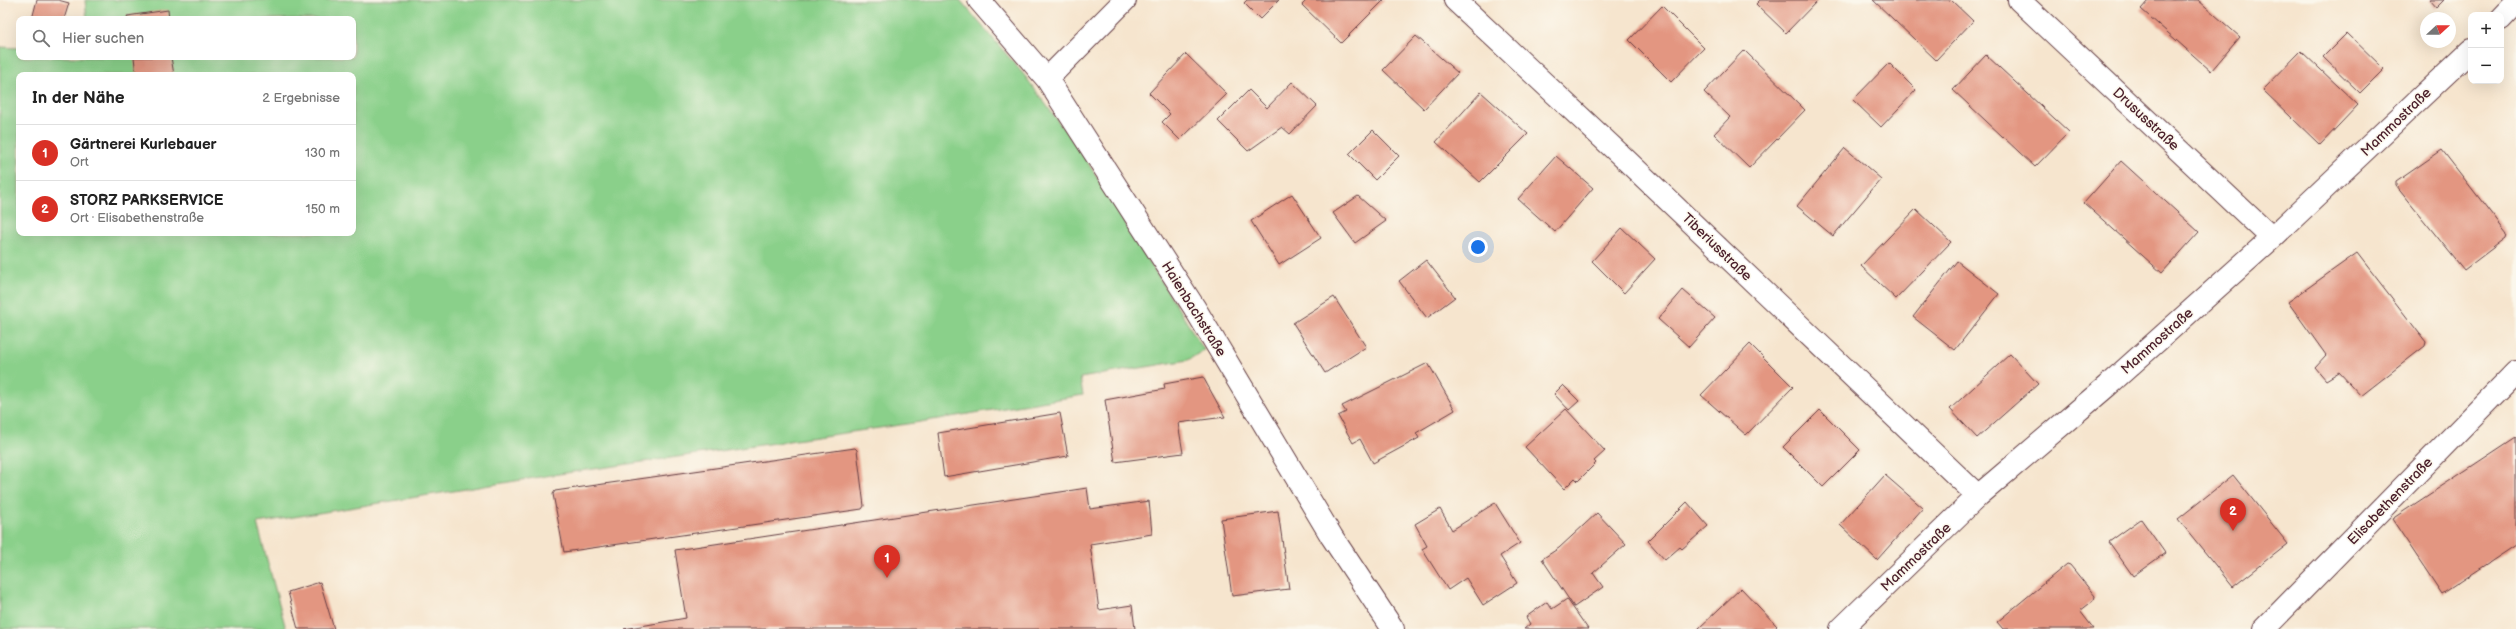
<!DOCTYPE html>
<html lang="de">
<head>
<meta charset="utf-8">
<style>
	body { margin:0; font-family:"Balsamiq Sans",sans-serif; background:#f2f2f2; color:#222 }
	.controls { position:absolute; right:12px; top:12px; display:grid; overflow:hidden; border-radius:8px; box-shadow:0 4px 16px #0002 }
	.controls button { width:36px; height:36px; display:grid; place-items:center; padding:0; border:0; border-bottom:1px solid #e0e0e0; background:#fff; color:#222; font:20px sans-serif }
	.compass { position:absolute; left:2420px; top:12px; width:36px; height:36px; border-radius:50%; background:#fff; box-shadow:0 4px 16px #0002; rotate:69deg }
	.you { position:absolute; left:1478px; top:247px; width:14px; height:14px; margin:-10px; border:3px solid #fff; border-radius:50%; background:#1a73e8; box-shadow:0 0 0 6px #1a73e833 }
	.badge { display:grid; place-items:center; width:26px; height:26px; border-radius:50%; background:#d93025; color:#fff; font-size:13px; font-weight:700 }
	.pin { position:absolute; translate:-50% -33px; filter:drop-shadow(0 1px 2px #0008) }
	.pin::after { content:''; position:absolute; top:21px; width:14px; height:12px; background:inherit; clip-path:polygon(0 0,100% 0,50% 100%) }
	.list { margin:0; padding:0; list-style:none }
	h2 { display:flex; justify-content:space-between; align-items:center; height:52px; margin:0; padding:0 16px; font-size:17px }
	h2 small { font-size:13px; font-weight:400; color:#767676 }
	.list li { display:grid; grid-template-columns:26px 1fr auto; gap:12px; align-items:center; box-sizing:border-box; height:56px; padding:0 16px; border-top:1px solid #e0e0e0 }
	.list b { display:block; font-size:15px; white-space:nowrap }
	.list p { margin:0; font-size:13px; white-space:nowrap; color:#767676 }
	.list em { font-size:13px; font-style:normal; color:#767676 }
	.icon { flex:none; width:22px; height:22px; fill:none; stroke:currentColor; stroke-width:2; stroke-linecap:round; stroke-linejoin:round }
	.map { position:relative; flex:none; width:2516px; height:629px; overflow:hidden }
	.search { position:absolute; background:#fff; box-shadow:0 4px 16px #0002; left:16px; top:16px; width:340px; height:44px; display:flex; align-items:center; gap:10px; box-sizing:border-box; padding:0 14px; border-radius:8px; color:#767676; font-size:15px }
	.panel { position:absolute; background:#fff; box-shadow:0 4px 16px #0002; left:16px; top:72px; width:340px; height:164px; border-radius:8px }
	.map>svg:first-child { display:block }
	.green { fill:#8ad08a; stroke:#6a785a; fill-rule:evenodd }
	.building { fill:#e39681 }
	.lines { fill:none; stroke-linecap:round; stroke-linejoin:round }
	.minor-casing { stroke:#643d43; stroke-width:24 }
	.minor { stroke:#fff; stroke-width:22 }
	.labels { text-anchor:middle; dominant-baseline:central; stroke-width:3; stroke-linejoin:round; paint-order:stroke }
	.street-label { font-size:14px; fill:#4a1f2b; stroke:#fbf7ec }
</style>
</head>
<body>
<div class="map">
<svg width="2516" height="629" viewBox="0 0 2516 629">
	<rect width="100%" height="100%" fill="#fbf7ec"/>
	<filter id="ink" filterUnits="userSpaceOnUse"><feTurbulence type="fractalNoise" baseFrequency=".025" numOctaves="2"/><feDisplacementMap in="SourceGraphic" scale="8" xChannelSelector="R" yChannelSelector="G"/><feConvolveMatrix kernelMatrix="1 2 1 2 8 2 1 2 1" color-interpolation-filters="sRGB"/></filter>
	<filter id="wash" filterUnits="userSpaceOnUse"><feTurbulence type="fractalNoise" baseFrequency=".012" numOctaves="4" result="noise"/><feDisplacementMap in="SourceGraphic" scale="16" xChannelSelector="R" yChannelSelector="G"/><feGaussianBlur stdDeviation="0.9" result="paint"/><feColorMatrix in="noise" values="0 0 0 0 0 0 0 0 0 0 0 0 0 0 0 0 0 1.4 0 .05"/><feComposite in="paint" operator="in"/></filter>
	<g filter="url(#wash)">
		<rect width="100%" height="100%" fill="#f6e5ce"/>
		<path class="green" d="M85,0H960L1025,76L1083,155L1204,350L1188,360L1080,378L1083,395L914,423L552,475L257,523L286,629H0V47L19,48V57H353V19H87ZM19,75H353V233H19Z"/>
		<g id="blocks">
			<path class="building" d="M37,0H58L69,3L64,19H32Z
				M1247,0H1279L1260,19L1244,3Z
				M1307,0H1384L1341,43L1302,5Z
				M1760,0H1818L1786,33L1756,4Z
				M1873,0H1951L1973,21L1936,60Z
				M2149,0H2198L2240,37L2211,71L2141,9Z
				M2429,0H2444L2436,8Z
				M1662,6L1704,48L1671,82L1629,40Z
				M168,10L169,19H128L127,16Z
				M2347,33L2384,69L2360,93L2323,57Z
				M1416,36L1458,73L1424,109L1383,70Z
				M1744,50L1805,110L1749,168L1714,134L1730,117L1704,92Z
				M2301,51L2358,105L2320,145L2263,90Z
				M1186,54L1227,94L1180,140L1162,122L1170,114L1149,93Z
				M1986,55L2069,132L2035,167L1953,90Z
				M134,57H171L174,75H136Z
				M1889,63L1916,90L1881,127L1853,100Z
				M1292,82L1317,106L1290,134L1282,127L1248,151L1218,121L1249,90L1267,108Z
				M1481,92L1528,134L1480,182L1436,142Z
				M1373,130L1399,156L1375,180L1349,154Z
				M1845,148L1881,179L1833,236L1797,206Z
				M2442,150L2507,234L2506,238L2464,270L2396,186V182Z
				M1556,156L1593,188L1555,232L1518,199Z
				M2121,161L2199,232L2162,273L2084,203Z
				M1292,194L1321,238L1279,265L1251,221Z
				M1358,196L1386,221L1355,243L1333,213Z
				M1916,209L1951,242L1896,299L1861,266Z
				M1622,228L1655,259L1624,293L1592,261Z
				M2357,253L2426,342L2425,346L2361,396L2339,372L2326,380L2315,367L2326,355L2288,302Z
				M1426,260L1455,297L1427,318L1399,281Z
				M1957,261L1999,294L1955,350L1913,317Z
				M1683,290L1715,318L1689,347L1658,319Z
				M1334,297L1366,347L1325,373L1293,323Z
				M1750,344L1793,387L1746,435L1701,395Z
				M2010,354L2038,384L1977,438L1950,409Z
				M1428,363L1455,410L1416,433L1419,438L1373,463L1360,439L1353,443L1338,416L1346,412L1342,406Z
				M1203,377L1225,417L1178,423L1183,453L1115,462L1105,400L1165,389L1164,384Z
				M1563,385L1579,401L1569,410L1554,394Z
				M1566,409L1605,451L1594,461L1596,463L1578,481L1575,478L1564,489L1525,447Z
				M1820,410L1860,450L1823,487L1783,447Z
				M1060,413L1068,456L944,477L938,433Z
				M2516,437V545L2442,594L2392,519Z
				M855,448L857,450L864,506L862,509L564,552L553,494L555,491Z
				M1885,475L1923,508L1877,560L1840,525Z
				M2233,475L2288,544L2233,587L2178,519Z
				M1087,488L1090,509L1149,501L1152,534L1090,544L1099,610L1132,605L1135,629H624L686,618L675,550Z
				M1687,502L1708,526L1682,549L1680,547L1665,560L1648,541Z
				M1495,503L1520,543L1500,556L1517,583L1483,605L1466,578L1448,590L1422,549L1427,546L1415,524L1440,509L1452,530Z
				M1278,511L1289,589L1232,596L1221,519Z
				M1597,513L1626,544L1593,573L1603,587L1574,607L1542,559L1559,548Z
				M2141,519L2165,553L2133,576L2109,542Z
				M2067,564L2070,565L2095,596L2094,600L2080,611L2094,629H2003L1997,622Z
				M320,582L334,629H298L288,592Z
				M1741,588L1777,626L1774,629H1698Z
				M1567,599L1588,629H1524L1530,624L1526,617L1547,602L1552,609Z"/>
		</g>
	</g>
	<g filter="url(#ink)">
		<use href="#blocks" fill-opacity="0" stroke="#643d43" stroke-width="1"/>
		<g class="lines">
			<g class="minor-casing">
				<path id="minor" d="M979,0L1047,79L1194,307L1332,537L1393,629
					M1455,0L1625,159L1978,496
					M2019,0L2272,238
					M2501,19L2516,3
					M1047,79L1125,0
					M1841,629L1978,496L2107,386L2272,238L2471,50
					M2264,629L2516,372"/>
			</g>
			<use href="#minor" class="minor"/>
		</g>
	</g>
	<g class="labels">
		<g class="street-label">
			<text transform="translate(2146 119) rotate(43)">Drususstraße</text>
			<text transform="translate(2396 122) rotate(-44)">Mammostraße</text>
			<text transform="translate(1717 247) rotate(44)">Tiberiusstraße</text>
			<text transform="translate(1194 309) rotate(58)">Haienbachstraße</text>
			<text transform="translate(2157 341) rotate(-42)">Mammostraße</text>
			<text transform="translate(2390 501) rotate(-46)">Elisabethenstraße</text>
			<text transform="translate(1916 557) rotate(-44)">Mammostraße</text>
		</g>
	</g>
</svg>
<div class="controls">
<button>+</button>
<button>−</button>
</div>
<svg class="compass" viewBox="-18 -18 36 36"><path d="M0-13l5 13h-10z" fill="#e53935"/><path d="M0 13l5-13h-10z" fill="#767676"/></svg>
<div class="you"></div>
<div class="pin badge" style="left:887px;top:578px">1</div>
<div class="pin badge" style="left:2233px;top:531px">2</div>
<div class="search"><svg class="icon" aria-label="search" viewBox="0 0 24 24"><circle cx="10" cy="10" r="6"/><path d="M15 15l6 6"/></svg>Hier suchen</div>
<section class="panel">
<h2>In der Nähe<small>2 Ergebnisse</small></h2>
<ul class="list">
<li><span class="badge">1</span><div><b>Gärtnerei Kurlebauer</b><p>Ort</p></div><em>130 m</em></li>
<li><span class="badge">2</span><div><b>STORZ PARKSERVICE</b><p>Ort · Elisabethenstraße</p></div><em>150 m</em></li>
</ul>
</section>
</div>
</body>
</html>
